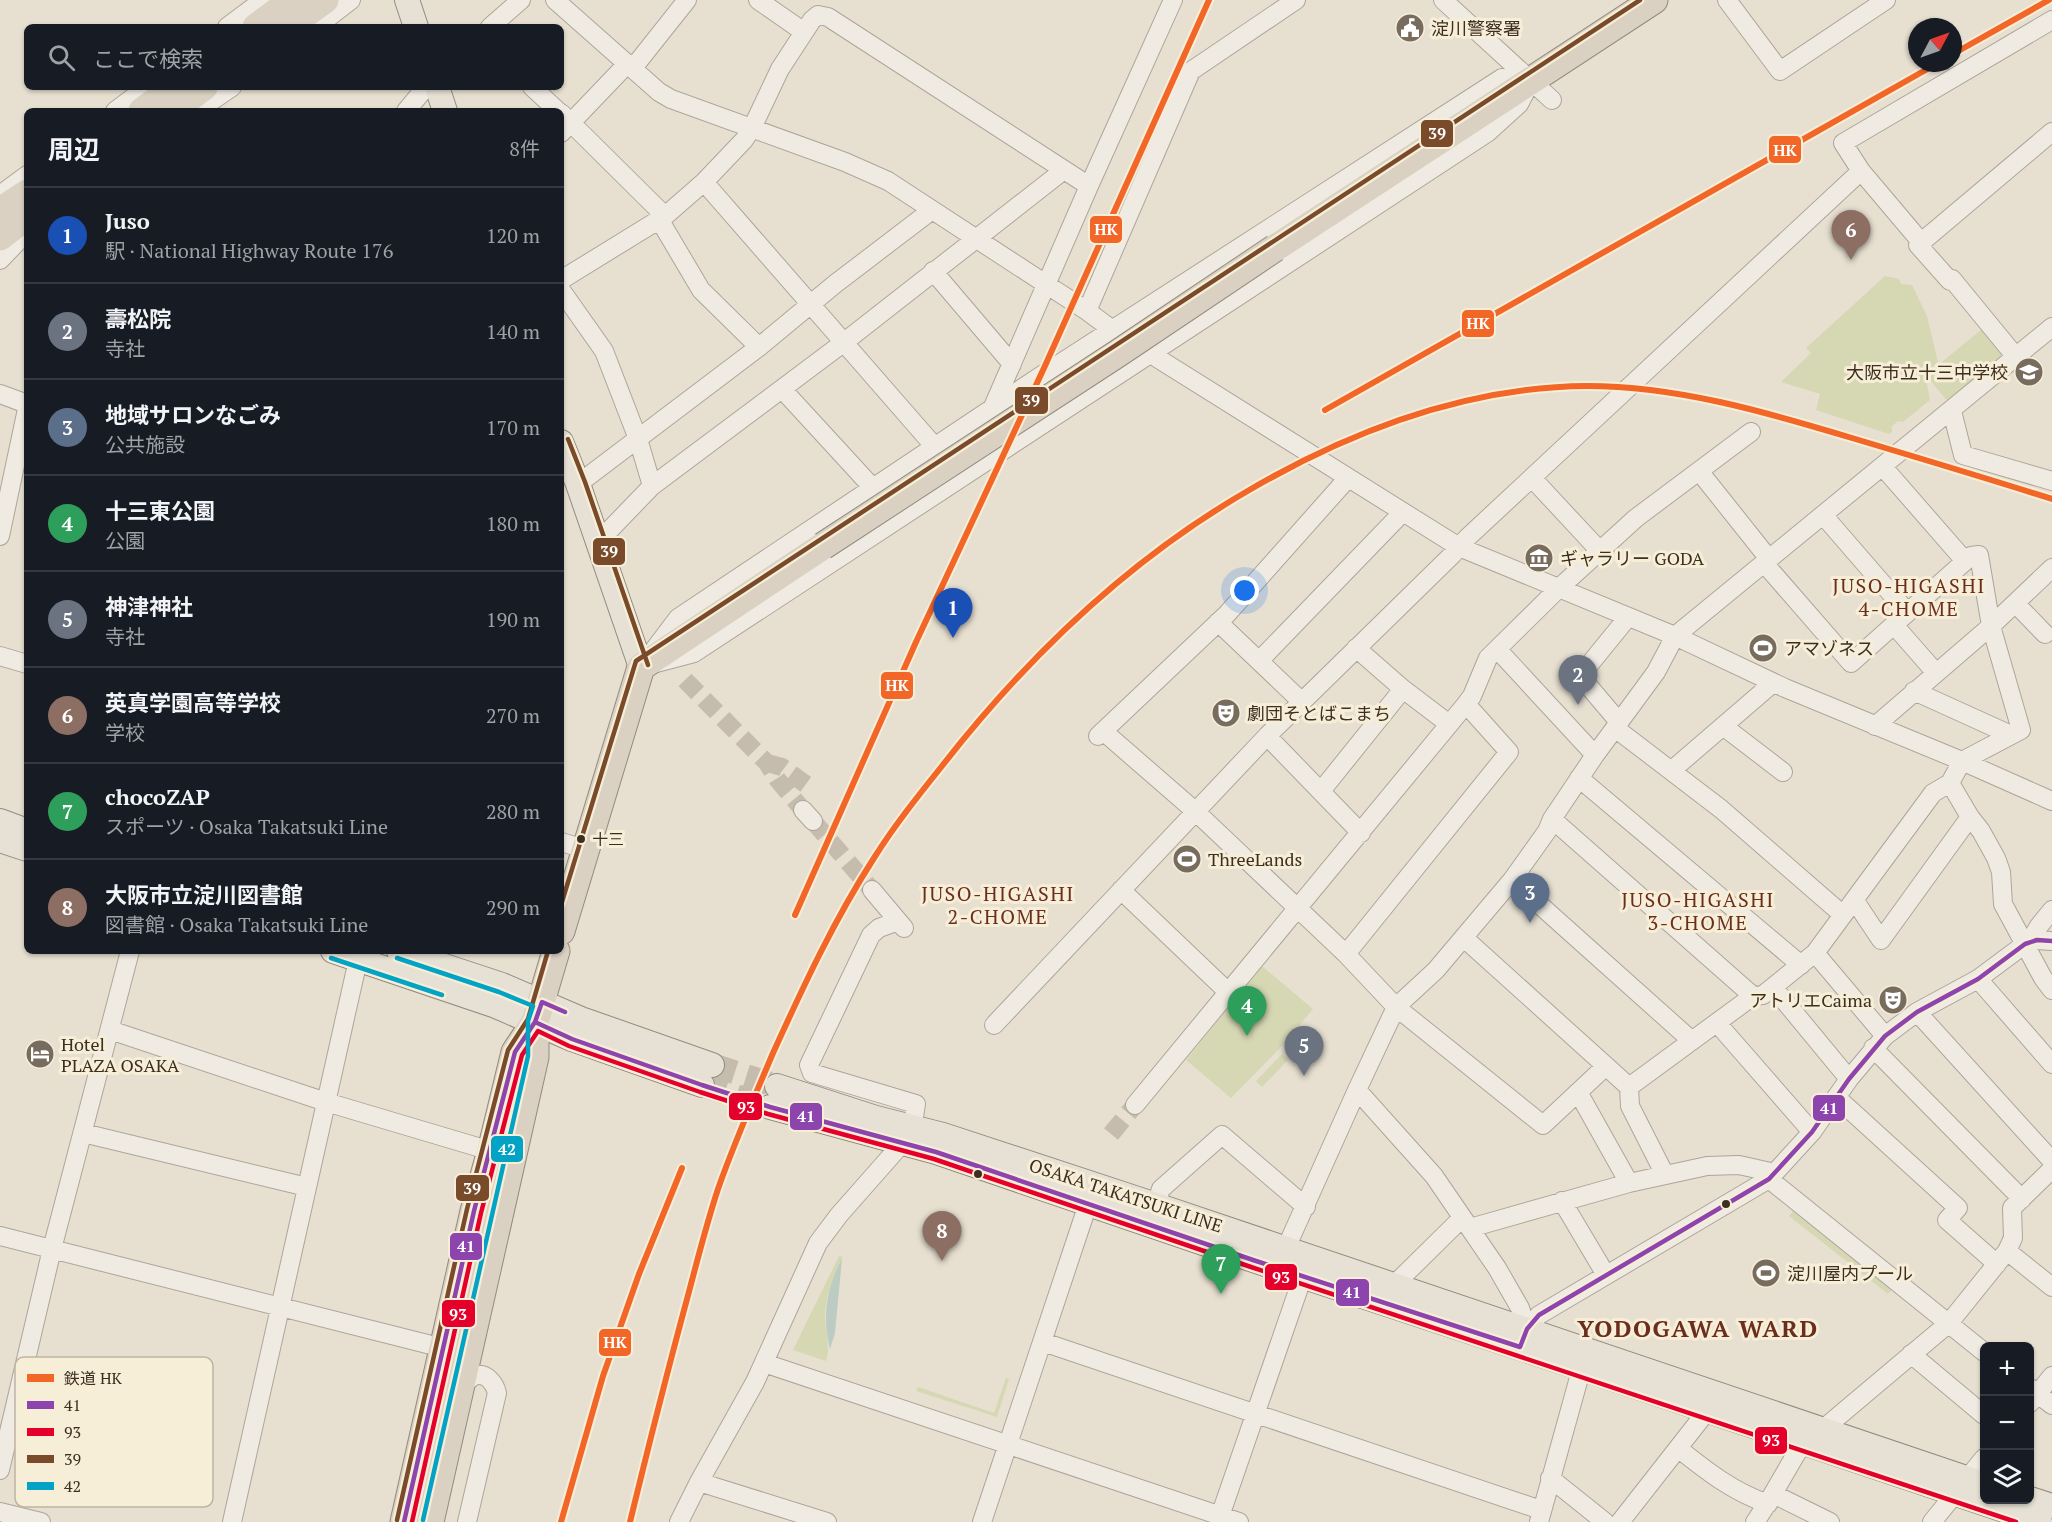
<!DOCTYPE html>
<html lang="ja">
<head>
<meta charset="utf-8">
<style>
	body { margin:0; font-family:"PT Serif","Noto Sans JP",serif; background:#20242c; color:#f1f3f6 }
	.controls { position:absolute; right:18px; bottom:18px; display:grid; overflow:hidden; border-radius:9px; box-shadow:0 2px 4px #0004 }
	.controls button { width:54px; height:54px; display:grid; place-items:center; padding:0; border:0; border-bottom:2px solid #363941; background:#171b24; color:#f1f3f6; font:30px sans-serif }
	.compass { position:absolute; left:1908px; top:18px; width:54px; height:54px; border-radius:50%; background:#171b24; box-shadow:0 2px 4px #0004; rotate:49deg }
	.you { position:absolute; left:1245px; top:591px; width:21px; height:21px; margin:-15px; border:4px solid #fff; border-radius:50%; background:#1a73e8; box-shadow:0 0 0 9px #1a73e833 }
	.badge { display:grid; place-items:center; width:39px; height:39px; border-radius:50%; background:#786c5e; color:#fff; font-size:20px; font-weight:700 }
	.pin { position:absolute; translate:-50% -50px; filter:drop-shadow(0 2px 3px #0008) }
	.pin::after { content:''; position:absolute; top:32px; width:21px; height:18px; background:inherit; clip-path:polygon(0 0,100% 0,50% 100%) }
	.list { margin:0; padding:0; list-style:none }
	h2 { display:flex; justify-content:space-between; align-items:center; height:78px; margin:0; padding:0 24px; font-size:26px }
	h2 small { font-size:20px; font-weight:400; color:#9ea1a6 }
	.list li { display:grid; grid-template-columns:39px 1fr auto; gap:18px; align-items:center; box-sizing:border-box; height:96px; padding:0 24px; border-top:2px solid #363941 }
	.list b { display:block; font-size:22px; white-space:nowrap }
	.list p { margin:0; font-size:20px; white-space:nowrap; color:#9ea1a6 }
	.list em { font-size:20px; font-style:normal; color:#9ea1a6 }
	.icon { flex:none; width:33px; height:33px; fill:none; stroke:currentColor; stroke-width:2; stroke-linecap:round; stroke-linejoin:round }
	.map { position:relative; flex:none; width:2052px; height:1522px; overflow:hidden }
	.search { position:absolute; background:#171b24; box-shadow:0 2px 4px #0004; left:24px; top:24px; width:540px; height:66px; display:flex; align-items:center; gap:15px; box-sizing:border-box; padding:0 21px; border-radius:9px; color:#9ea1a6; font-size:22px }
	.panel { position:absolute; background:#171b24; box-shadow:0 2px 4px #0004; left:24px; top:108px; width:540px; height:846px; border-radius:9px }
	.map>svg:first-child { display:block }
	.green { fill:#d6d7b3 }
	.water { fill:#bcccc2 }
	.lines { fill:none; stroke-linecap:round; stroke-linejoin:round }
	.minor-tunnel { stroke:#c5bcae; stroke-width:18; stroke-dasharray:18 9; stroke-linecap:butt }
	.major-tunnel { stroke:#c5bcae; stroke-width:24; stroke-dasharray:24 12; stroke-linecap:butt }
	.minor-casing { stroke:#ada599; stroke-width:20 }
	.major-casing { stroke:#928b80; stroke-width:26 }
	.highway-casing { stroke:#928b80; stroke-width:29 }
	.minor { stroke:#efebe3; stroke-width:18 }
	.major { stroke:#e6e1d4; stroke-width:24 }
	.highway { stroke:#dad1c2; stroke-width:27 }
	.highway-bridge-casing { stroke:#928b80; stroke-width:29; stroke-linecap:butt }
	.highway-bridge { stroke:#dad1c2; stroke-width:27 }
	.bus-1-casing { stroke:#f7eed8; stroke-width:9 }
	.bus-2-casing { stroke:#f7eed8; stroke-width:9 }
	.bus-3-casing { stroke:#f7eed8; stroke-width:9 }
	.bus-4-casing { stroke:#f7eed8; stroke-width:9 }
	.bus-1 { stroke:#8e44ad; stroke-width:4.5 }
	.bus-2 { stroke:#e4002b; stroke-width:4.5 }
	.bus-3 { stroke:#7a4b2a; stroke-width:4.5 }
	.bus-4 { stroke:#03a3c5; stroke-width:4.5 }
	.rail-1-casing { stroke:#f7eed8; stroke-width:10 }
	.rail-1 { stroke:#f26627; stroke-width:6 }
	.bus-dot { fill:#3d2e20; stroke:#f7eed8; stroke-width:2 }
	.labels { text-anchor:middle; dominant-baseline:central; stroke-width:6; stroke-linejoin:round; paint-order:stroke }
	.bus-label { font-size:16px; fill:#3d2e20; stroke:#f7eed8; text-anchor:start }
	.poi-label { font-size:18px; fill:#3d2e20; stroke:#f7eed8; text-anchor:start }
	.street-label { font-size:18px; fill:#3d2e20; stroke:#f7eed8 }
	.neighbourhood-label { font-size:20px; letter-spacing:1.5px; fill:#6b2e1e; stroke:#f7eed8 }
	.district-label { font-size:24px; font-weight:bold; letter-spacing:1.5px; fill:#6b2e1e; stroke:#f7eed8 }
	.key { fill:#f7eed8; stroke:#bfb4a1; stroke-width:1.5 }
	.key-label { font-size:16px; fill:#3d2e20 }
	.line-badge { stroke:#f7eed8; stroke-width:2 }
	.badge-label { font-size:16px; text-anchor:middle; font-weight:bold; fill:#fff }
</style>
</head>
<body>
<div class="map">
<svg width="2052" height="1522" viewBox="0 0 2052 1522">
	<rect width="100%" height="100%" fill="#e7e0d1"/>
	<path class="green" d="M1885,276L1899,279L1901,284L1912,285L1927,316L1938,362L1925,374L1930,400L1903,422L1898,421L1892,426V432L1889,434L1816,410L1820,394L1781,382L1811,353L1806,348Z
		M1982,329L2001,352V359L1948,402L1926,375Z
		M1262,966L1313,1009L1285,1043L1231,1098L1186,1060Z
		M1282,1054L1288,1060L1262,1087L1256,1081Z
		M1794,1210L1893,1288L1888,1294L1789,1216Z
		M839,1256L843,1257C834,1276 826,1293 825,1315C825,1332 831,1346 826,1361L793,1350Z
		M1006,1378L1009,1379L997,1417L916,1391L918,1387L994,1413Z"/>
	<path class="water" d="M842,1259L835,1333L830,1349C822,1318 826,1288 842,1259Z"/>
	<g class="lines">
		<path class="minor-tunnel" d="M685,680L767,763L777,779L803,810
			M767,763L782,767L808,786
			M813,821L872,890
			M1111,1134L1135,1105"/>
		<path class="major-tunnel" d="M712,1065L777,1086
			M702,1085L770,1107"/>
		<g class="minor-casing">
			<path id="minor" d="M555,0L659,92L671,99L845,162L888,181L1087,311L1114,331L1459,547L1675,636L1785,688L1962,761L2052,801
				M758,0L804,32
				M1443,0L1552,100
				M1727,0L1780,71L1886,0
				M227,27L263,0
				M316,27L351,0
				M490,27L521,0
				M633,68L687,0
				M1502,78L1531,81L1519,104L1487,133L694,653L641,667L678,618L1039,377Z
				M532,87L558,111
				M115,111L147,87
				M197,111L232,87
				M406,111L426,87
				M561,113L665,216
				M561,133L628,63
				M704,182L935,447
				M0,195L27,175
				M659,219L701,290L759,347
				M1921,242L1861,171L1843,143L2052,20
				M0,260L27,232
				M933,271L1012,364
				M561,280L665,216L704,182L744,140L752,128L780,69L812,20L818,15L828,17L1089,186
				M561,290L604,351L638,439L652,486
				M1087,311L1191,71L1296,0
				M2016,357L1952,279L1950,281L1918,245L2052,132
				M782,389L873,488
				M0,394L27,404
				M992,409L1089,186L1173,0
				M1952,411L1963,455L2052,481
				M1883,467L1965,561
				M1699,471L1769,559
				M1532,478L1599,550
				M578,484L759,347L835,284L932,210
				M1823,515L1907,612
				M0,536L27,409
				M598,542L652,486L843,343L1064,170
				M2015,603L2045,634
				M1218,622L1302,702
				M1894,625L1936,673
				M1356,648L1403,689L1449,724
				M1497,649L1595,755
				M0,656L27,664
				M1259,661L1402,513
				M1914,691L2011,735
				M1619,722L1580,676L1628,617
				M1723,726L1783,772
				M1875,726L1991,626L2052,568
				M1615,728L1721,809L1843,915
				M1103,731L1195,811L1346,954L1396,1007L1543,1125L1606,1066L1629,1087L1753,996L1763,995L1815,953L1933,793L1950,783L1962,761L2021,730L1991,626L1979,555L1971,556L1851,663L1764,563
				M1098,736L1227,614L1348,478
				M1267,736L1361,833
				M1672,770L1773,683
				M1579,778L1801,965
				M1950,783L1970,817L1981,831L1996,858L2001,872L2003,904L2043,978L2052,990
				M1321,791L1403,689
				M803,810L813,821
				M1552,819L1753,996
				M561,842L585,849
				M1512,880L1692,1041
				M872,890L904,928
				M1121,890L1228,992
				M1855,901L1881,940L1970,817
				M1464,938L1606,1066
				M2030,941L2039,926L2052,910
				M1815,953L1885,1036
				M1346,954L1509,752L1466,704
				M1978,979L2052,1064
				M1773,987L1849,1079
				M1917,1012L2052,1161
				M1717,1023L1812,1132
				M994,1025L1267,736L1453,554L1467,538L1861,171
				M110,1030L326,1102L491,1151
				M1873,1048L2022,1199
				M1629,1087L1630,1106L1665,1175
				M1357,1090L1434,1176L1497,1268L1520,1308L1527,1329
				M1578,1092L1629,1183
				M1836,1097L1958,1208L1947,1220L1997,1264
				M1135,1105L1466,704L1472,696L1488,658L1558,589L1636,518L1751,432
				M83,1133L307,1187
				M1769,1179L1984,1352
				M1562,1201L1606,1275
				M1156,1205L1161,1189L1222,1135L1306,1207
				M1470,1228L1629,1183L1707,1166L1739,1165L1775,1173
				M0,1236L443,1348
				M2007,1251L2052,1287
				M1395,1284L1462,1218
				M1522,1341L1527,1329L1539,1315L1769,1179L1812,1132L1849,1079L1885,1036L1917,1012L1978,979L2025,944L2037,940L2052,941
				M1043,1342L1541,1510
				M1911,1354L1984,1415
				M764,1363L1239,1522
				M462,1387C465,1384 470,1378 474,1376C486,1371 495,1384 497,1393L467,1522
				M2030,1388L2052,1405
				M2030,1403L2052,1376
				M1822,1430L1949,1323L2007,1251L2013,1238L2012,1208L2052,1169
				M1679,1449C1708,1472 1732,1491 1768,1504
				M0,1470L52,1249L130,951
				M1550,1478L1605,1522
				M699,1482L827,1522
				M1773,1494L1830,1522
				M0,1512L41,1522
				M232,1522L358,960
				M679,1522L699,1482L755,1382L818,1243L839,1215L906,1139L913,1123L916,1104L812,1073L809,1065L871,935L879,928L898,921
				M982,1522L1088,1204
				M1218,1522L1303,1276L1286,1248L1357,1090L1396,1007L1436,970L1512,880L1547,831L1552,819L1595,755L1656,672L1675,636L2052,327
				M1539,1522L1585,1356
				M1620,1522L1707,1411
				M1755,1522C1773,1497 1786,1469 1803,1443
				M1932,1522L1984,1458"/>
		</g>
		<g class="major-casing">
			<path id="major" d="M407,0L416,27
				M437,87L445,111
				M561,442L578,484L641,667
				M0,821L27,831
				M0,840L27,849
				M333,951L496,1006L572,1039L702,1085
				M399,951L502,985L581,1019L712,1065
				M777,1086L876,1118L943,1135L1156,1205L1984,1484
				M770,1107L936,1152L1253,1260L1581,1368L2040,1522
				M2030,1499L2052,1506"/>
		</g>
		<g class="highway-casing">
			<path id="highway" d="M256,27L292,0
				M287,27L325,0
				M142,111L175,87
				M172,111L204,87
				M0,211L27,193
				M0,237L27,216
				M1275,248L1654,0
				M561,931L641,667L823,546
				M404,1522L474,1211L491,1151L515,1052L535,1022L556,951
				M430,1522L535,1057V1022"/>
		</g>
		<use href="#minor" class="minor"/>
		<use href="#major" class="major"/>
		<use href="#highway" class="highway"/>
		<g class="highway-bridge-casing">
			<path id="highway-bridge" d="M823,546L1117,354L1275,248"/>
		</g>
		<use href="#highway-bridge" class="highway-bridge"/>
		<g class="bus-1-casing">
			<path id="bus-1" d="M535,1022L572,1039L702,1085L770,1107L936,1152L1253,1260L1520,1347L1527,1329L1539,1315L1769,1179L1812,1132L1849,1079L1885,1036L1917,1012L1978,979L2025,944L2037,940L2052,941
				M404,1522L474,1211L515,1052L535,1022L542,1002L565,1012"/>
		</g>
		<g class="bus-2-casing">
			<path id="bus-2" d="M412,1522L481,1213L522,1055L538,1031L569,1046L700,1092L768,1114L934,1159L1251,1267L2016,1522"/>
		</g>
		<g class="bus-3-casing">
			<path id="bus-3" d="M568,439L585,482L648,665
				M561,905L636,661L1640,0
				M397,1520L467,1209L508,1050L528,1019L548,951"/>
		</g>
		<g class="bus-4-casing">
			<path id="bus-4" d="M331,958L442,995
				M397,958L499,992L533,1006L528,1021V1056L423,1520"/>
		</g>
		<use href="#bus-1" class="bus-1"/>
		<use href="#bus-2" class="bus-2"/>
		<use href="#bus-3" class="bus-3"/>
		<use href="#bus-4" class="bus-4"/>
		<g class="rail-1-casing">
			<path id="rail-1" d="M1953,54L2049,0
				M1325,410L1938,63
				M795,915L916,642L1044,368L1209,0
				M561,1522L603,1376L639,1274L682,1168
				M630,1522C648,1448 667,1373 687,1299C697,1262 706,1225 718,1189C734,1143 754,1098 773,1053C803,987 834,920 874,858C894,826 918,796 942,766C1028,656 1129,559 1251,489C1353,430 1467,387 1587,386C1677,386 1766,412 1852,438C1919,458 1986,478 2052,499"/>
		</g>
		<use href="#rail-1" class="rail-1"/>
	</g>
	<defs>
		<g id="civic-disc" transform="scale(1.5)"><circle r="9.5" fill="#786c5e" stroke="#f7eed8"/><path d="M-.6-6.5H3V-4.5H.6V-3L4-1V1h2V6H-6V1h2V-1L-.6-3ZM-1.2 2.5V6h2.4V2.5Z" fill="#fff"/></g>
		<g id="school-disc" transform="scale(1.5)"><circle r="9.5" fill="#786c5e" stroke="#f7eed8"/><path d="M0-5L7-2L0 1L-7-2ZM-4 1L0 2.5L4 1V4Q0 6-4 4Z" fill="#fff"/></g>
		<g id="museum-disc" transform="scale(1.5)"><circle r="9.5" fill="#786c5e" stroke="#f7eed8"/><path d="M0-6L6-3V-2H-6V-3ZM-5-1h2V3h-2ZM-1-1h2V3h-2ZM3-1h2V3H3ZM-6 4H6V6H-6Z" fill="#fff"/></g>
		<g id="stadium-disc" transform="scale(1.5)"><circle r="9.5" fill="#786c5e" stroke="#f7eed8"/><path d="M0-5a6.5 5 0 1 0 0 10a6.5 5 0 1 0 0-10ZM-3.5-1.8h7v3.6h-7Z" fill="#fff"/></g>
		<g id="theatre-disc" transform="scale(1.5)"><circle r="9.5" fill="#786c5e" stroke="#f7eed8"/><path d="M-5-5.5Q0-4 5-5.5V0Q5 5 0 6Q-5 5-5 0ZM-3.3-2.5H-1v1.5H-3.3ZM1-2.5H3.3v1.5H1ZM-2.8 1Q0 5.5 2.8 1Z" fill="#fff"/></g>
		<g id="hotel-disc" transform="scale(1.5)"><circle r="9.5" fill="#786c5e" stroke="#f7eed8"/><path d="M-6-4.5h1.5V1H6V5H4.5V3h-9V5H-6ZM-4 0a1.8 1.8 0 1 1 3.6 0ZM.5 0V-2.5h3Q6-2.5 6 0Z" fill="#fff"/></g>
	</defs>
	<g fill-rule="evenodd">
		<use href="#civic-disc" x="1410" y="28"/>
		<use href="#school-disc" x="2029" y="372"/>
		<use href="#museum-disc" x="1539" y="558"/>
		<use href="#stadium-disc" x="1763" y="648"/>
		<use href="#theatre-disc" x="1226" y="713"/>
		<use href="#stadium-disc" x="1187" y="859"/>
		<use href="#theatre-disc" x="1893" y="1000"/>
		<use href="#hotel-disc" x="40" y="1054"/>
		<use href="#stadium-disc" x="1766" y="1273"/>
	</g>
	<g class="bus-dot">
		<circle cx="581" cy="839" r="5"/>
		<circle cx="978" cy="1174" r="5"/>
		<circle cx="1726" cy="1204" r="5"/>
	</g>
	<g class="labels">
		<g class="bus-label">
			<text x="592" y="839">十三</text>
		</g>
		<g class="poi-label">
			<text x="1431" y="28">淀川警察署</text>
			<text x="2008" y="372" text-anchor="end">大阪市立十三中学校</text>
			<text x="1560" y="558">ギャラリー GODA</text>
			<text x="1784" y="648">アマゾネス</text>
			<text x="1247" y="713">劇団そとばこまち</text>
			<text x="1208" y="859">ThreeLands</text>
			<text x="1872" y="1000" text-anchor="end">アトリエCaima</text>
			<text x="61" y="1044">Hotel<tspan x="61" dy="21">PLAZA OSAKA</tspan></text>
			<text x="1787" y="1273">淀川屋内プール</text>
		</g>
		<g class="street-label">
			<text transform="translate(1126 1195) rotate(18)">OSAKA TAKATSUKI LINE</text>
		</g>
		<g class="neighbourhood-label">
			<text x="1909" y="585">JUSO-HIGASHI<tspan x="1909" dy="23">4-CHOME</tspan></text>
			<text x="998" y="893">JUSO-HIGASHI<tspan x="998" dy="23">2-CHOME</tspan></text>
			<text x="1698" y="899">JUSO-HIGASHI<tspan x="1698" dy="23">3-CHOME</tspan></text>
		</g>
		<g class="district-label">
			<text x="1698" y="1328">YODOGAWA WARD</text>
		</g>
	</g>
	<rect x="15" y="1357" width="198" height="150" rx="9" class="key"/>
	<rect x="27" y="1374" width="27" height="8" fill="#f26627"/>
	<rect x="27" y="1401" width="27" height="8" fill="#8e44ad"/>
	<rect x="27" y="1428" width="27" height="8" fill="#e4002b"/>
	<rect x="27" y="1455" width="27" height="8" fill="#7a4b2a"/>
	<rect x="27" y="1482" width="27" height="8" fill="#03a3c5"/>
	<g class="key-label">
		<text x="64" y="1384">鉄道 HK</text>
		<text x="64" y="1411">41</text>
		<text x="64" y="1438">93</text>
		<text x="64" y="1465">39</text>
		<text x="64" y="1492">42</text>
	</g>
	<g class="line-badge">
		<rect x="1420" y="119" width="34" height="29" rx="6" fill="#7a4b2a"/>
		<rect x="1768" y="135" width="34" height="29" rx="6" fill="#f26627"/>
		<rect x="1089" y="215" width="34" height="29" rx="6" fill="#f26627"/>
		<rect x="1461" y="309" width="34" height="29" rx="6" fill="#f26627"/>
		<rect x="1014" y="386" width="35" height="29" rx="6" fill="#7a4b2a"/>
		<rect x="592" y="537" width="34" height="29" rx="6" fill="#7a4b2a"/>
		<rect x="880" y="671" width="34" height="29" rx="6" fill="#f26627"/>
		<rect x="728" y="1092" width="35" height="29" rx="6" fill="#e4002b"/>
		<rect x="1812" y="1094" width="34" height="28" rx="6" fill="#8e44ad"/>
		<rect x="789" y="1102" width="34" height="29" rx="6" fill="#8e44ad"/>
		<rect x="490" y="1135" width="34" height="28" rx="6" fill="#03a3c5"/>
		<rect x="455" y="1174" width="35" height="28" rx="6" fill="#7a4b2a"/>
		<rect x="449" y="1232" width="34" height="29" rx="6" fill="#8e44ad"/>
		<rect x="1264" y="1263" width="34" height="28" rx="6" fill="#e4002b"/>
		<rect x="1335" y="1278" width="35" height="29" rx="6" fill="#8e44ad"/>
		<rect x="441" y="1299" width="35" height="29" rx="6" fill="#e4002b"/>
		<rect x="598" y="1328" width="34" height="29" rx="6" fill="#f26627"/>
		<rect x="1754" y="1426" width="34" height="29" rx="6" fill="#e4002b"/>
	</g>
	<g class="badge-label">
		<text x="1437" y="139">39</text>
		<text x="1785" y="156">HK</text>
		<text x="1106" y="235">HK</text>
		<text x="1478" y="329">HK</text>
		<text x="1031" y="406">39</text>
		<text x="609" y="557">39</text>
		<text x="897" y="691">HK</text>
		<text x="746" y="1113">93</text>
		<text x="1829" y="1114">41</text>
		<text x="806" y="1122">41</text>
		<text x="507" y="1155">42</text>
		<text x="472" y="1194">39</text>
		<text x="466" y="1252">41</text>
		<text x="1281" y="1283">93</text>
		<text x="1352" y="1298">41</text>
		<text x="458" y="1320">93</text>
		<text x="615" y="1348">HK</text>
		<text x="1771" y="1446">93</text>
	</g>
</svg>
<div class="controls">
<button>+</button>
<button>−</button>
<button><svg class="icon" aria-label="layers" viewBox="0 0 24 24"><path d="M12 4l9 5-9 5-9-5zM3 14l9 5 9-5"/></svg></button>
</div>
<svg class="compass" viewBox="-18 -18 36 36"><path d="M0-13l5 13h-10z" fill="#e53935"/><path d="M0 13l5-13h-10z" fill="#9ea1a6"/></svg>
<div class="you"></div>
<div class="pin badge" style="left:953px;top:638px;background:#1a4fb4">1</div>
<div class="pin badge" style="left:1578px;top:705px;background:#6b7280">2</div>
<div class="pin badge" style="left:1530px;top:923px;background:#5c6f8a">3</div>
<div class="pin badge" style="left:1247px;top:1036px;background:#2e9e5b">4</div>
<div class="pin badge" style="left:1304px;top:1076px;background:#6b7280">5</div>
<div class="pin badge" style="left:1851px;top:260px;background:#8d6e63">6</div>
<div class="pin badge" style="left:1221px;top:1294px;background:#2e9e5b">7</div>
<div class="pin badge" style="left:942px;top:1261px;background:#8d6e63">8</div>
<div class="search"><svg class="icon" aria-label="search" viewBox="0 0 24 24"><circle cx="10" cy="10" r="6"/><path d="M15 15l6 6"/></svg>ここで検索</div>
<section class="panel">
<h2>周辺<small>8件</small></h2>
<ul class="list">
<li><span class="badge" style="background:#1a4fb4">1</span><div><b>Juso</b><p>駅 · National Highway Route 176</p></div><em>120 m</em></li>
<li><span class="badge" style="background:#6b7280">2</span><div><b>壽松院</b><p>寺社</p></div><em>140 m</em></li>
<li><span class="badge" style="background:#5c6f8a">3</span><div><b>地域サロンなごみ</b><p>公共施設</p></div><em>170 m</em></li>
<li><span class="badge" style="background:#2e9e5b">4</span><div><b>十三東公園</b><p>公園</p></div><em>180 m</em></li>
<li><span class="badge" style="background:#6b7280">5</span><div><b>神津神社</b><p>寺社</p></div><em>190 m</em></li>
<li><span class="badge" style="background:#8d6e63">6</span><div><b>英真学園高等学校</b><p>学校</p></div><em>270 m</em></li>
<li><span class="badge" style="background:#2e9e5b">7</span><div><b>chocoZAP</b><p>スポーツ · Osaka Takatsuki Line</p></div><em>280 m</em></li>
<li><span class="badge" style="background:#8d6e63">8</span><div><b>大阪市立淀川図書館</b><p>図書館 · Osaka Takatsuki Line</p></div><em>290 m</em></li>
</ul>
</section>
</div>
</body>
</html>
